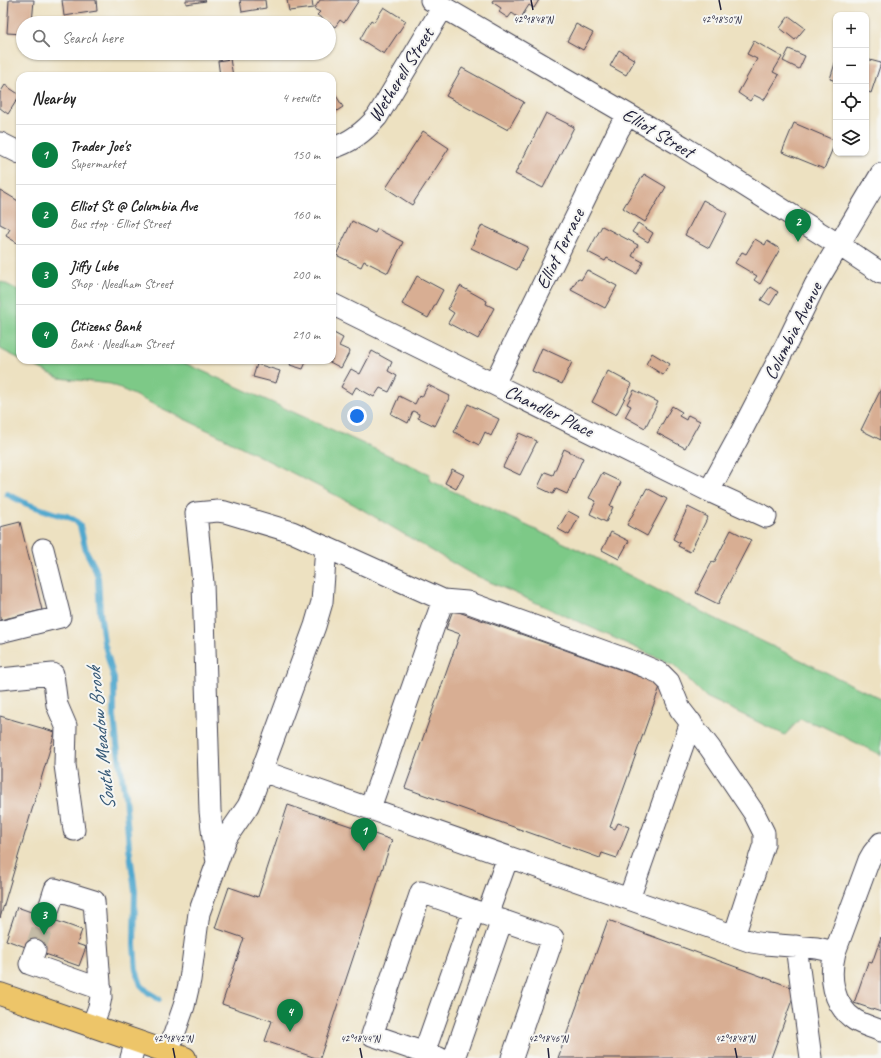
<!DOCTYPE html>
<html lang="en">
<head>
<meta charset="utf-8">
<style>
	body { margin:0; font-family:Caveat,sans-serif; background:#f2f2f2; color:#222 }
	.controls { position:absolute; right:12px; top:12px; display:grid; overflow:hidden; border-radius:8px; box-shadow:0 1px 3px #0004 }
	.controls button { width:36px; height:36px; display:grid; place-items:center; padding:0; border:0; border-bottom:1px solid #e0e0e0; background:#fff; color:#222; font:20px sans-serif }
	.you { position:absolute; left:357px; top:416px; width:14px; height:14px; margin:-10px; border:3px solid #fff; border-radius:50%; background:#1a73e8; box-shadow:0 0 0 6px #1a73e833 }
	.badge { display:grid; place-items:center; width:26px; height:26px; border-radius:50%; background:#0b8043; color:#fff; font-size:13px; font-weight:700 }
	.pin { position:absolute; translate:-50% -33px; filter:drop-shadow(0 1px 2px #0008) }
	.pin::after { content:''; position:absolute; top:21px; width:14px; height:12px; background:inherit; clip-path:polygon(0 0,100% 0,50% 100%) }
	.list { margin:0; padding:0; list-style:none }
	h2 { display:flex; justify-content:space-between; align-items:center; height:52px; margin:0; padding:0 16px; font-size:17px }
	h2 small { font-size:13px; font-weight:400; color:#767676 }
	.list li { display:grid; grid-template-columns:26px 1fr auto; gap:12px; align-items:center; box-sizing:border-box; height:60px; padding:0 16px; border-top:1px solid #e0e0e0 }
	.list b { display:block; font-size:15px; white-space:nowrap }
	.list p { margin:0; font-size:13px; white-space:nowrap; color:#767676 }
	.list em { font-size:13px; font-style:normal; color:#767676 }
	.icon { flex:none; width:22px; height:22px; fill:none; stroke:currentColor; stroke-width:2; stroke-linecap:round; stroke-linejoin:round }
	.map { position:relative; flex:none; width:881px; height:1058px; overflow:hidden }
	.search { position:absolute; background:#fff; box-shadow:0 1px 3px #0004; left:16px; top:16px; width:320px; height:44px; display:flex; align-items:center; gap:10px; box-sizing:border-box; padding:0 14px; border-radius:22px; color:#767676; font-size:15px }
	.panel { position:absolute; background:#fff; box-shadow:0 1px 3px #0004; left:16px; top:72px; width:320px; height:292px; border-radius:12px }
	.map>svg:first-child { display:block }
	.green { fill:#7dc987; stroke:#507661 }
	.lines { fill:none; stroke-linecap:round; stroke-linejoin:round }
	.stream { stroke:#51a8ce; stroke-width:6 }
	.building { fill:#d8ae93 }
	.minor-tunnel { stroke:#c4bba6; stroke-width:21; stroke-dasharray:21 10; stroke-linecap:butt }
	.minor-casing { stroke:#403f4f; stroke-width:23 }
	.major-casing { stroke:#403f4f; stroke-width:24 }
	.minor { stroke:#fff; stroke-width:21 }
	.major { stroke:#edc569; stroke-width:22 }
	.ticks { fill:none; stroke:#22223b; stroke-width:1.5 }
	.labels { text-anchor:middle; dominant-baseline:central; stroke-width:4; stroke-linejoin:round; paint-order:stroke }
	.street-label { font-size:19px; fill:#22223b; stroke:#f6f6f2 }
	.water-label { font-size:20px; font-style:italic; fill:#355876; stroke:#f6f6f2 }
	.ticks-label { font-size:10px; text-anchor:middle; fill:#22223b; stroke:#f6f6f2; stroke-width:4; stroke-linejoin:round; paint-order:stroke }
</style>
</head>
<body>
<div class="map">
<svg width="881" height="1058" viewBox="0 0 881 1058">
	<rect width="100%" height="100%" fill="#f6f6f2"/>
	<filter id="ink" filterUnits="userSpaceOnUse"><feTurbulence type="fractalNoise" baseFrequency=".025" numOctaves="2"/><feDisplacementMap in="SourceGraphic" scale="8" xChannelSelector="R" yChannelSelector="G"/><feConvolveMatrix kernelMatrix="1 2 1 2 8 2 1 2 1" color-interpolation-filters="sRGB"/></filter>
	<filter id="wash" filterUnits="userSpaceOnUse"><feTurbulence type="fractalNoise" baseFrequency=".012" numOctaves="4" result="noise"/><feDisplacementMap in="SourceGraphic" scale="16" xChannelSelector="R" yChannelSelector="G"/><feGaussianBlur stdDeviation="0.9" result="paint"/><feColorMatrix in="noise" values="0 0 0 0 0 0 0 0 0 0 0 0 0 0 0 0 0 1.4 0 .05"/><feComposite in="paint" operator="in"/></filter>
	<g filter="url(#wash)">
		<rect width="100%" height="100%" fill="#ede1c1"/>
		<path class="green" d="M0,281L20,291V359L0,349Z
			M23,360H178L430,474L429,480L594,557L675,599L881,699V755L822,726L800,719L785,735L706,697L674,665L468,572L353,504L222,437L111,384L59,378Z"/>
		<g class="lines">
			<path class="stream" d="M7,494L27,504L56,514L67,516L76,521L80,526L86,551L95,568L98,578L100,612L104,642L114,679V717L117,744L125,796L129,847L135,891L134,945L136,970L141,985L149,993L159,999"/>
		</g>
		<g id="blocks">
			<path class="building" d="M9,0H34L32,23H23V34L7,33Z
				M62,0H96L97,11L64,16Z
				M186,0H205L206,1L186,4Z
				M240,0H265L266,8L242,12Z
				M287,0H312L313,8L289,11Z
				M320,0H359L344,23L340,20L335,27L317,15L320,12L314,9Z
				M493,0H539L534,8L529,5L520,19L512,13L508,18L499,12L501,8L492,2Z
				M384,7L406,21L384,54L360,39L371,20L374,22Z
				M789,16L805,28L795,40L780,28Z
				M576,24L593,33L583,50L567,41Z
				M754,41L782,57L773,72L779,75L764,100L754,95L750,101L738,93L757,59L747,54Z
				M789,49L805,56L799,69L783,61Z
				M619,50L635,60L626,75L610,66Z
				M230,59L233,76H220L218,61Z
				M866,59L881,63L871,93L866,91Z
				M836,60V81L830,79Z
				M462,68L524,102L508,130L446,96Z
				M5,85L20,95L8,114L0,108V93Z
				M332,89L343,107L332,114Z
				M546,113L574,127L543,188L515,174Z
				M794,123L836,141L824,169L782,152Z
				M423,131L449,148L412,205L386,188Z
				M644,174L666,187L645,222L623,208Z
				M0,190L20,202V241L19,244L6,236L10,229L0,224Z
				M703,200L727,213L709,248L685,235Z
				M352,221L375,233L377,229L403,242L388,273L364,261L361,267L336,255Z
				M638,223L653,233L648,242L632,232Z
				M482,225L528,247L517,270L471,248Z
				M602,226L638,245L632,256L643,262L637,274L607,258L605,261L588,252Z
				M755,239L765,245L767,241L780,249L760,284L754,280L757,276L735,263L742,252L746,254Z
				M587,270L617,286L605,308L571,290L578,278L581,280Z
				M417,276L443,290L428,318L402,304Z
				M460,286L487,301L486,304L494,308L478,339L448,323L454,313L448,309Z
				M770,287L778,292L770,305L761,300Z
				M332,332L343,338L339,346L350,351L341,368L326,360H332Z
				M542,348L572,362L562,384L532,371Z
				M372,351L392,362L388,371L397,376L389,392L380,388L374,397L356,387L352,394L341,387L351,369L360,374Z
				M652,353L670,364L663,375L646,364Z
				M292,360H307L303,369L290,365Z
				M257,364L280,371L276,383L253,377Z
				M608,371L632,384L616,415L592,402Z
				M428,385L450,396L435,426L418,418L419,414L413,411L408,423L391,414L399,396L415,404L419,396L422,397Z
				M881,389V440L861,430Z
				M634,390L658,402L645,428L625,417L631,406L627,404Z
				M468,404L499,419L491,436L485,432L479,445L454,432Z
				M672,406L682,412L679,416L686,420L688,415L700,421L685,448L657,433Z
				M519,433L537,441L520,475L503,467Z
				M564,449L583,458L567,494L556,489L553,494L538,487L545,472L553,475Z
				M452,469L464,475L456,489L445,483Z
				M602,473L621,482L610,506L613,507L606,522L590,514L596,501L589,498Z
				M647,488L667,499L647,536L627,525Z
				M688,507L708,517L690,552L678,546L680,543L673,539Z
				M568,511L579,517L569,535L558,529Z
				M20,522L42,610L0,620V527Z
				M731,530L751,540L718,604L696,593L712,562L714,563Z
				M611,532L629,541L619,559L602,550Z
				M453,610L661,684L610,827L615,829L618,823L629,827L617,858L602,853L600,858L405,788L460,634L446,629Z
				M0,716L55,732L0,918Z
				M288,805L392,840L320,1058H316L265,1041L272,1021L222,1004L244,938L215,928L229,887L258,897Z
				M17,907L82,930L77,944L86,947L79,966L6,940Z
				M608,920L796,989L771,1058H558Z
				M881,937V1012L854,1003L868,962L872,963Z"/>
		</g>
	</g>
	<g filter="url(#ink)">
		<use href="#blocks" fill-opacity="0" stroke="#403f4f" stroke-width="1"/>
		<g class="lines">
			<path class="minor-tunnel" d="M35,950L46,917"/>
			<g class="minor-casing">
				<path id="minor" d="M431,0L682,146L839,245L881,273
					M0,143L20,153
					M332,148C350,143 365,131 377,117L443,7
					M332,304L709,491L766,517
					M494,384L619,129L628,115
					M709,491L738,438L786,345L815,285L881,174
					M0,632L60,617L43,549
					M0,679L53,674L57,705L66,726L65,765L74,830
					M262,771L752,942L765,944L817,948L835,952
					M370,808L443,600
					M881,843L873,853L869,860L835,952C829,976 832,1005 855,1020C863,1025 872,1027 881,1031
					M217,862L213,838L210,811L203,583L196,513L218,511L225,512L292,532L443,600L467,602L639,664L660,673L669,682L680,709L710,748L754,813L764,833V844L734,936
					M629,899L691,722
					M487,915L508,857
					M46,917L55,889L94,901L101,997L99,1007L92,1026
					M796,946L811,1058
					M35,950L30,964L101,989
					M168,1052L184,1006L190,980L199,913L226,838L248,806L252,797L315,626L322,602L326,547
					M424,1053L474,911
					M131,1058L136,1041
					M439,1058L372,1035L421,892L553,938L512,1058
					M454,1058L502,920"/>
			</g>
			<g class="major-casing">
				<path id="major" d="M0,994L185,1058"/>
			</g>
			<use href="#minor" class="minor"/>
			<use href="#major" class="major"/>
		</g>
	</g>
	<path class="ticks" d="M531,0L533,10M719,0L721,10M173,1048L175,1058M360,1048L362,1058M548,1048L549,1058M735,1048L737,1058"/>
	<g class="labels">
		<g class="street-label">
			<text transform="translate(401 75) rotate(-58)">Wetherell Street</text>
			<text transform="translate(658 133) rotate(31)">Elliot Street</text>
			<text transform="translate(560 249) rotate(-64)">Elliot Terrace</text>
			<text transform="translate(793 331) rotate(-63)">Columbia Avenue</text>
			<text transform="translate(549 411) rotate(26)">Chandler Place</text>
		</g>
		<g class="water-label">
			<text transform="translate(101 739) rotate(-96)">South Meadow Brook</text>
		</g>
	</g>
	<g class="ticks-label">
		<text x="533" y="23">42°18'48"N</text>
		<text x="721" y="23">42°18'50"N</text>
		<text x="173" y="1042">42°18'42"N</text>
		<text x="360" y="1042">42°18'44"N</text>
		<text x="548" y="1042">42°18'46"N</text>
		<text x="735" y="1042">42°18'48"N</text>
	</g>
</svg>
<div class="controls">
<button>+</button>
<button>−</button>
<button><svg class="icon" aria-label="locate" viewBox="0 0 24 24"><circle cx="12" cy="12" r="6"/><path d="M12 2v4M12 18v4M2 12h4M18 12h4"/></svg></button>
<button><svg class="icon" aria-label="layers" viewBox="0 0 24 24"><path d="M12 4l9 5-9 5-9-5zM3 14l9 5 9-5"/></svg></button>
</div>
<div class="you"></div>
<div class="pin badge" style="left:364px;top:851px">1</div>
<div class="pin badge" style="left:798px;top:242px">2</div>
<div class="pin badge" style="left:44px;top:935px">3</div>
<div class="pin badge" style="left:290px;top:1032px">4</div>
<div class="search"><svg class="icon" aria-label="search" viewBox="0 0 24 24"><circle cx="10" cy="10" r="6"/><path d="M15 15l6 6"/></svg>Search here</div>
<section class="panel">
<h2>Nearby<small>4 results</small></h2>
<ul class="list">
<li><span class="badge">1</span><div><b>Trader Joe's</b><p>Supermarket</p></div><em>150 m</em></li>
<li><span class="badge">2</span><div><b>Elliot St @ Columbia Ave</b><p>Bus stop · Elliot Street</p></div><em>160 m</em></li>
<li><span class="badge">3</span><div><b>Jiffy Lube</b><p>Shop · Needham Street</p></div><em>200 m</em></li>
<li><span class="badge">4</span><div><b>Citizens Bank</b><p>Bank · Needham Street</p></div><em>210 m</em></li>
</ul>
</section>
</div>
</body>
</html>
